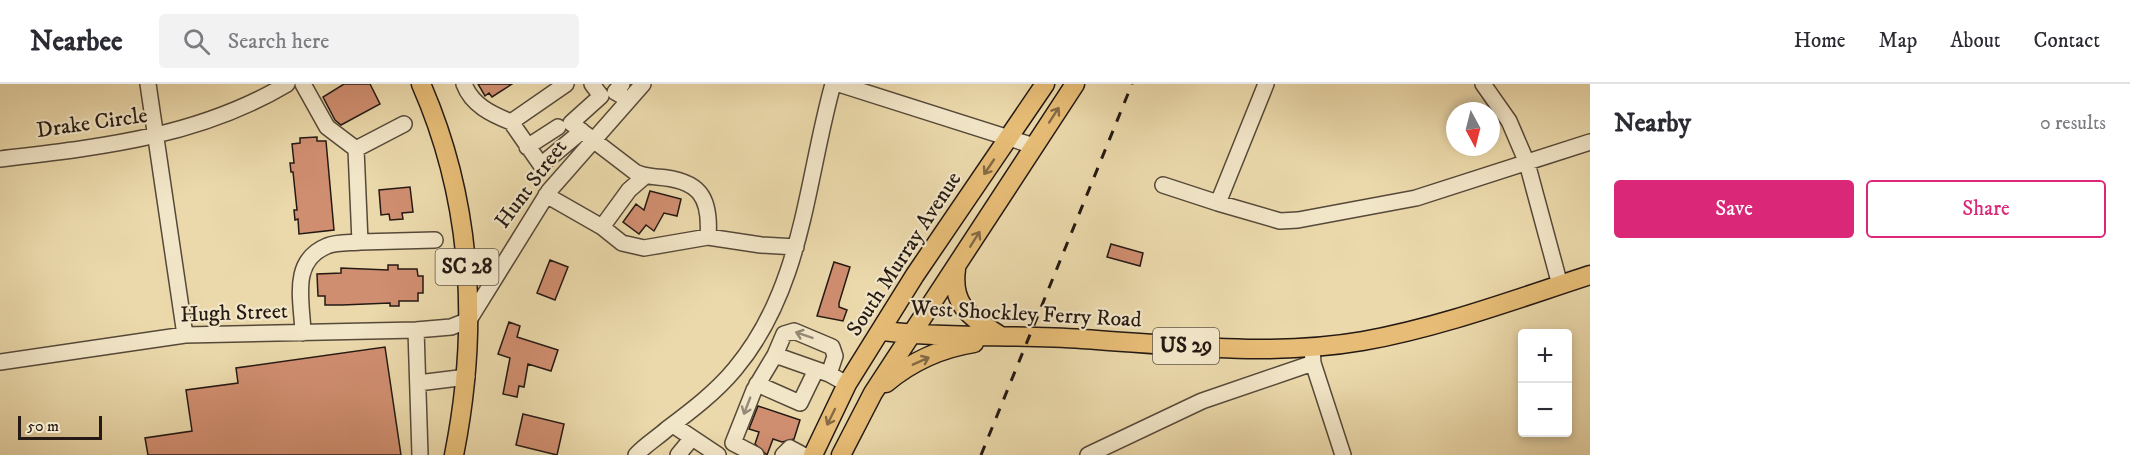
<!DOCTYPE html>
<html lang="en">
<head>
<meta charset="utf-8">
<style>
	body { margin:0; font-family:"IM FELL DW Pica",serif; background:#f2f2f3; color:#2b2b33 }
	.controls { position:absolute; right:18px; bottom:18px; display:grid; overflow:hidden; border-radius:6px; box-shadow:0 3px 9px #0003 }
	.controls button { width:54px; height:54px; display:grid; place-items:center; padding:0; border:0; border-bottom:2px solid #e1e1e2; background:#fff; color:#2b2b33; font:30px sans-serif }
	.compass { position:absolute; left:1446px; top:18px; width:54px; height:54px; border-radius:50%; background:#fff; box-shadow:0 3px 9px #0003; rotate:173deg }
	.scale { position:absolute; left:18px; bottom:15px; width:84px; box-sizing:border-box; padding-left:6px; border:3px solid #241913; border-top:0; font-size:16px; line-height:21px; white-space:nowrap; color:#241913; -webkit-text-stroke:4px #f2e6c8; paint-order:stroke }
	.list { margin:0; padding:0; list-style:none }
	h2 { display:flex; justify-content:space-between; align-items:center; height:78px; margin:0; padding:0 24px; font-size:26px }
	h2 small { font-size:20px; font-weight:400; color:#7c7c81 }
	.actions { display:flex; gap:12px; padding:18px 24px }
	.actions a { flex:1; padding:14px 0; border:2px solid #db2777; border-radius:6px; text-align:center; font-size:21px; color:#db2777 }
	.actions .main { background:#db2777; color:#fff }
	.icon { flex:none; width:33px; height:33px; fill:none; stroke:currentColor; stroke-width:2; stroke-linecap:round; stroke-linejoin:round }
	.map { position:relative; flex:none; width:1590px; height:371px; overflow:hidden }
	header { display:flex; align-items:center; gap:36px; box-sizing:border-box; height:84px; padding:0 30px; background:#fff; border-bottom:2px solid #e1e1e2 }
	header strong { font-size:28px }
	nav { display:flex; gap:33px; margin-inline-start:auto; font-size:21px }
	.search { width:420px; height:54px; background:#f2f2f3; display:flex; align-items:center; gap:15px; box-sizing:border-box; padding:0 21px; border-radius:6px; color:#7c7c81; font-size:22px }
	main { display:flex }
	aside { flex:1; background:#fff }
	.map>svg:first-child { display:block }
	.building { fill:#d08e70; stroke:#241913; stroke-width:1.5 }
	.lines { fill:none; stroke-linecap:round; stroke-linejoin:round }
	.minor-casing { stroke:#564939; stroke-width:18 }
	.major-casing { stroke:#241913; stroke-width:21 }
	.minor { stroke:#f2e6c8; stroke-width:15 }
	.major { stroke:#e6bc76; stroke-width:18 }
	.rail { stroke:#241913; stroke-width:3; stroke-dasharray:10 10; stroke-linecap:butt }
	.oneway { stroke:#856a44 }
	.oneway2 { stroke:#958a77 }
	.labels { text-anchor:middle; dominant-baseline:central; stroke-width:4.5; stroke-linejoin:round; paint-order:stroke }
	.shield { fill:#f2e6c8; stroke:#625649; stroke-width:1.5 }
	.shield-label { font-size:21px; font-weight:bold; fill:#241913 }
	.street-label { font-size:22px; fill:#241913; stroke:#f2e6c8 }
</style>
</head>
<body>
<header>
<strong>Nearbee</strong>
<div class="search"><svg class="icon" aria-label="search" viewBox="0 0 24 24"><circle cx="10" cy="10" r="6"/><path d="M15 15l6 6"/></svg>Search here</div>
<nav><a>Home</a><a>Map</a><a>About</a><a>Contact</a></nav>
</header>
<main>
<div class="map">
<svg width="1590" height="371" viewBox="0 0 1590 371">
	<rect width="100%" height="100%" fill="#ebd9ab"/>
	<filter id="stains"><feTurbulence type="fractalNoise" baseFrequency=".00333" numOctaves="4"/><feColorMatrix values="0 0 0 0 .2 0 0 0 0 .09 0 0 0 0 .02 0 0 0 .5 -.17"/></filter>
	<radialGradient id="worn" r=".72"><stop offset=".6" stop-color="#630" stop-opacity="0"/><stop offset="1" stop-color="#630" stop-opacity=".3"/></radialGradient>
	<path class="building" d="M344,0H370L380,20L341,41L335,36L323,13Z
		M478,0H512L492,13L489,9L485,12Z
		M317,53V57H326L334,146L299,150L298,135L295,136L294,126H297L293,88H291L290,79H294L292,60L300,59V54Z
		M410,103L413,128L402,129L403,135L390,136L389,130L381,131L379,106Z
		M650,107L681,115L677,132L664,129L654,147L646,141L639,150L623,138L636,120L644,126Z
		M1111,160L1143,169L1140,182L1107,173Z
		M550,176L568,183L555,216L537,209Z
		M834,178L850,183L839,219V223L847,226L843,237L817,232Z
		M388,181H398V185H417L418,192H423V209H418V217H399V222H390V219L342,221H325V212H318L317,190L341,189V184L388,186Z
		M509,238L520,242L517,253L558,266L551,287L528,280L524,303L519,302L517,313L503,310L510,274L498,270Z
		M385,263L401,371H148L145,354L192,347L186,306L238,299L236,284Z
		M758,322L800,336L794,355L782,358L773,355L767,371L755,360L759,348L749,345Z
		M523,330L564,340L557,371L516,361Z"/>
	<g class="lines">
		<g class="minor-casing">
			<path id="minor" d="M148,0L185,251
				M303,0L327,43L356,65L360,158C350,159 336,158 327,162C290,177 302,217 303,249
				M464,0C472,21 491,30 511,38
				M566,0L511,38L541,81L582,47
				M592,0L601,12L571,39L635,88C643,92 648,92 657,93C699,96 711,112 708,153
				M622,0L615,8L629,16
				M839,0L1034,62
				M1266,0L1218,119L1280,137L1298,136L1416,114L1590,58
				M1483,0L1509,37L1527,79L1560,201
				M527,63L558,43
				M356,65L404,40
				M0,75C101,63 198,53 287,0
				M1163,101L1218,119
				M546,111L602,143L622,159L644,164L708,153L761,161L796,163
				M602,143L629,106L644,93
				M360,158L435,156
				M416,246L420,371
				M0,278L185,251L416,246L451,243L469,236L549,107L643,0
				M1313,279L1343,371
				M829,290L835,272L832,263L794,247L784,250L775,271L829,290L847,300
				M418,299L467,293
				M757,300L800,319L816,286
				M673,341L718,371
				M636,371C645,361 657,354 667,345C691,327 716,308 735,285C803,204 806,97 833,0
				M678,371L692,354
				M756,371L733,359L754,306L775,271
				M783,371L790,364L803,371
				M1088,371L1202,317L1313,279L1312,263"/>
		</g>
		<g class="major-casing">
			<path id="major" d="M421,0C473,118 479,246 454,371
				M956,185C951,222 970,232 999,251
				M883,247C949,255 1016,250 1082,255C1176,261 1270,273 1363,257C1441,243 1516,215 1590,191
				M886,299C911,278 942,264 974,259
				M813,371L847,300L915,191L1045,0
				M841,371L873,309L1075,0"/>
		</g>
		<use href="#minor" class="minor"/>
		<use href="#major" class="major"/>
		<path class="rail" d="M981,371L1132,0"/>
	</g>
	<defs><path id="oneway-shaft" d="M-6 0H5M1.5-3L5.5 0L1.5 3" fill="none" stroke-width="1.6" stroke-linecap="round" stroke-linejoin="round" transform="scale(1.5)"/></defs>
	<g class="oneway">
		<use href="#oneway-shaft" transform="translate(1054 31) rotate(-57)"/>
		<use href="#oneway-shaft" transform="translate(989 83) rotate(124)"/>
		<use href="#oneway-shaft" transform="translate(975 155) rotate(-58)"/>
		<use href="#oneway-shaft" transform="translate(921 277) rotate(-24)"/>
		<use href="#oneway-shaft" transform="translate(831 333) rotate(116)"/>
	</g>
	<g class="oneway2">
		<use href="#oneway-shaft" transform="translate(804 251) rotate(-161)"/>
		<use href="#oneway-shaft" transform="translate(747 322) rotate(111)"/>
	</g>
	<g class="labels">
		<g class="shield">
			<rect x="435.5" y="165" width="63" height="36" rx="4.5"/>
			<rect x="1153" y="244" width="66" height="36" rx="4.5"/>
		</g>
		<g class="shield-label">
			<text x="467" y="183">SC 28</text>
			<text x="1186" y="262">US 29</text>
		</g>
		<g class="street-label">
			<text transform="translate(92 39) rotate(-8)">Drake Circle</text>
			<text transform="translate(531 100) rotate(-53)">Hunt Street</text>
			<text transform="translate(904 170) rotate(-57)">South Murray Avenue</text>
			<text transform="translate(234 229) rotate(-2)">Hugh Street</text>
			<text transform="translate(1026 230) rotate(3)">West Shockley Ferry Road</text>
		</g>
	</g>
	<rect width="100%" height="100%" filter="url(#stains)"/>
	<rect width="100%" height="100%" fill="url(#worn)"/>
</svg>
<div class="controls">
<button>+</button>
<button>−</button>
</div>
<svg class="compass" viewBox="-18 -18 36 36"><path d="M0-13l5 13h-10z" fill="#e53935"/><path d="M0 13l5-13h-10z" fill="#7c7c81"/></svg>
<div class="scale">50 m</div>
</div>
<aside>
<h2>Nearby<small>0 results</small></h2>
<ul class="list">
</ul>
<div class="actions"><a class="main">Save</a><a>Share</a></div>
</aside>
</main>
</body>
</html>
